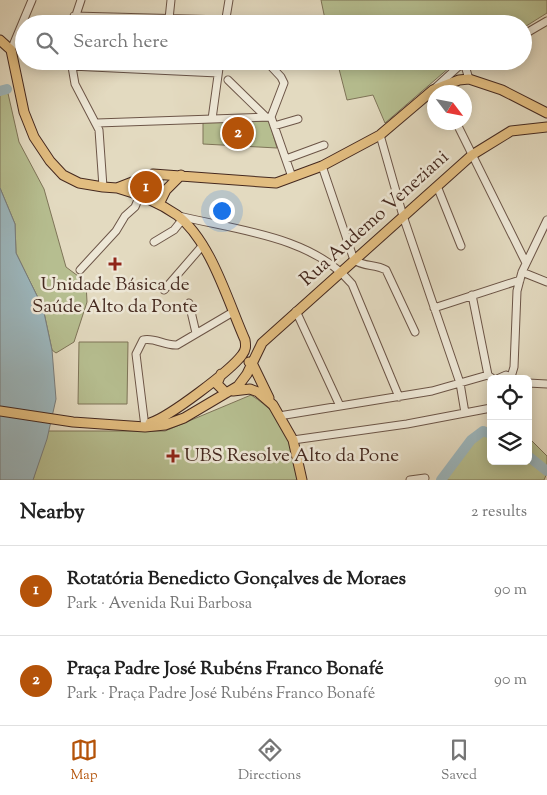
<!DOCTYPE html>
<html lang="en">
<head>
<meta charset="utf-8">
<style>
	body { margin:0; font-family:"Sorts Mill Goudy",serif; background:#f2f2f2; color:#222 }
	.controls { position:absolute; right:15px; bottom:15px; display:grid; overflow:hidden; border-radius:8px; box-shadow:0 2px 12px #0003 }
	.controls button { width:45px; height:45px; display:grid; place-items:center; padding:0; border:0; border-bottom:1px solid #e0e0e0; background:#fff; color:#222; font:25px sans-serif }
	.compass { position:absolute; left:427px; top:85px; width:45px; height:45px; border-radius:50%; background:#fff; box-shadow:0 2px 12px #0003; rotate:122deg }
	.you { position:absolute; left:221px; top:210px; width:18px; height:18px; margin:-12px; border:4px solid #fff; border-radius:50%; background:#1a73e8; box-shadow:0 0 0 8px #1a73e833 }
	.badge { display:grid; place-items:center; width:32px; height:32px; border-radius:50%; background:#b45309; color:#fff; font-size:16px; font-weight:700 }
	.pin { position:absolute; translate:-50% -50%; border:2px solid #fff; box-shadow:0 1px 5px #0006 }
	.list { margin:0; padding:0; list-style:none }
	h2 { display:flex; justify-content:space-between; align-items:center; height:65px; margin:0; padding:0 20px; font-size:21px }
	h2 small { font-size:16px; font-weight:400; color:#767676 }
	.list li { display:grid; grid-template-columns:32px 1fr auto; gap:15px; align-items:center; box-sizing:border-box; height:90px; padding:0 20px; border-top:1px solid #e0e0e0 }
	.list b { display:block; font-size:19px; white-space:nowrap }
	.list p { margin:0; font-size:16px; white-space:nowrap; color:#767676 }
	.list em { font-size:16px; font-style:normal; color:#767676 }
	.icon { flex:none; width:28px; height:28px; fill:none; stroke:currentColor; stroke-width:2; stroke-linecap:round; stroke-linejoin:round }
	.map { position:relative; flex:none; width:547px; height:480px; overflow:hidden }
	.search { position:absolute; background:#fff; box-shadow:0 2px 12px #0003; left:15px; right:15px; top:15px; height:55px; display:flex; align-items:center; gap:12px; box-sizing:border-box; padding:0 18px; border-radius:28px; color:#767676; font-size:19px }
	.sheet { height:245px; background:#fff }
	nav { display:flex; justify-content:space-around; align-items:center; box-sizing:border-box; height:70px; border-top:1px solid #e0e0e0; background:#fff; font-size:14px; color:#767676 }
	nav a { display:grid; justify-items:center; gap:2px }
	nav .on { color:#b45309 }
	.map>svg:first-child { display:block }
	.green { fill:#b6be90; stroke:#7e7458 }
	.water { fill:#9cb7be; stroke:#797e7e }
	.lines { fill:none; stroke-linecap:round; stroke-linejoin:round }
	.river { stroke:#9cb7be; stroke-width:10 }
	.minor-casing { stroke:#6c5547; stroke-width:9 }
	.major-casing { stroke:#45291f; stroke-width:11 }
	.minor { stroke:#ede7d6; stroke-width:7 }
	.major { stroke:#e2bd80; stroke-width:9 }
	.poi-dot { fill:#8f2418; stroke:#ede7d6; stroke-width:2 }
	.labels { text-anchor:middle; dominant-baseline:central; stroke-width:5; stroke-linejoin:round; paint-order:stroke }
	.street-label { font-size:19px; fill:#45291f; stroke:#ede7d6 }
	.poi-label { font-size:19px; fill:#45291f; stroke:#ede7d6 }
</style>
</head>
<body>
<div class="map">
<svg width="547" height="480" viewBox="0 0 547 480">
	<rect width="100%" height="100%" fill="#e3dac0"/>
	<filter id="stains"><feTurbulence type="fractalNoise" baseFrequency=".004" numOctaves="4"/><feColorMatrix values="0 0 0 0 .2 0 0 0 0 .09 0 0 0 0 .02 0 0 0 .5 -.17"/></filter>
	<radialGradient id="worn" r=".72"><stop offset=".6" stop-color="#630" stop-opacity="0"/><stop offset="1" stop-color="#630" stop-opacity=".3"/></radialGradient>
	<path class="green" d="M321,0H547V13L523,28V24H326Z
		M337,61H457L385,123L373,95L347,100Z
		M7,89L19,142L44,189L66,267L86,282L87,302L74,342L56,353L52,350L43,308L16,253L15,224L0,188V91Z
		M269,121L277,148L203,144V122Z
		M153,179H164L153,195L131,188Z
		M79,342H128L127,404H78Z
		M251,395C287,418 291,441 299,480H33L47,431H165Z
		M487,428H491V461H528V437L547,456V473L544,480H437L471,437Z"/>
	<path class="water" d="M0,188L15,224L16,253L43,308L52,350L56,399L47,439L33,480H0Z"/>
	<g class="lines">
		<path class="river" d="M0,91L7,89
			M528,456L547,471
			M441,480L471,440L483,431L491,434"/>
		<g class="minor-casing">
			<path id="minor" d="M74,16L225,20
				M169,19L171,0
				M73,24L81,0
				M225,24L229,0
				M523,35L547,21
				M11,50L32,0
				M71,61L75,84L99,130L103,187
				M266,61L281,77L284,83L271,117
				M468,61L466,69L469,79
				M71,66L218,73
				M228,80L266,117
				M435,88L458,67L469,61
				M212,119L220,61
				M456,122L526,263
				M97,123L271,117L292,177
				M274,126L298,119
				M380,135L403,216L460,383L465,413
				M286,159L324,145
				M322,166L354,260C364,267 375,264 386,270L415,332
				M437,186L461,246
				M179,216C236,230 312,236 352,284L399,397
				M154,242L174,230L182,220
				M80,270L116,231L125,216L135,207L140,195
				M522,272L547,282
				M164,290L203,245
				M472,295L488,375L493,379
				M189,303L196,333
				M434,308L520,280
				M296,311L340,406
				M511,377L514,367L517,291L522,272L547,220
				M497,379L506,375L512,379
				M528,383L547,384
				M279,416L432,391L488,375
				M145,427L136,354L143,340C154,337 165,346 177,345L233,312
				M293,440L407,424L491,408
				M410,480L425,478"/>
		</g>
		<g class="major-casing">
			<path id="major" d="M0,40L11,50L24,112L34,137L50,161L63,175L79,183L103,187L117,188L153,174L276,183L322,166L380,135L433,90L459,80L469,79L502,90L547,113
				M117,188C139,194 158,202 177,215C211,241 228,302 245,340C246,346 246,350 242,355C230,371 169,417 150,423
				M159,204L166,190L181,175
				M249,362L252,363L269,398
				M221,374L217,384L226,393
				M233,391L250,389L258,392L273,405L293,440L302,480
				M0,411L73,422L145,427L165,425L184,418L238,386L247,374L262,343L472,155L511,131L547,127"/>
		</g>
		<use href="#minor" class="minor"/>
		<use href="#major" class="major"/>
	</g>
	<g class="poi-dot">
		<path d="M112.5 256.5h5v5h5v5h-5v5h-5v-5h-5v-5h5z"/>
		<path d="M170.5 448.5h5v5h5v5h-5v5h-5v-5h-5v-5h5z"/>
	</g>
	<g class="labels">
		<g class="street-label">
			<text transform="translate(375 219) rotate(-42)">Rua Audemo Veneziani</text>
		</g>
		<g class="poi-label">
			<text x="115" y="285">Unidade Básica de<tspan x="115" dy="22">Saúde Alto da Ponte</tspan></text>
			<text x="184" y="456" text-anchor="start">UBS Resolve Alto da Pone</text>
		</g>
	</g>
	<rect width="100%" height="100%" filter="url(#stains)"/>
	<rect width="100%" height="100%" fill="url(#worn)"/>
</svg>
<div class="controls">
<button><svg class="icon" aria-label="locate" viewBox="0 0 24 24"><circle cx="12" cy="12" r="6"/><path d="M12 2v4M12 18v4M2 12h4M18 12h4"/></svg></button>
<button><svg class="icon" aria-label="layers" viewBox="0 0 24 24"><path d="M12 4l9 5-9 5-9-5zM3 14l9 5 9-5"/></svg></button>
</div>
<svg class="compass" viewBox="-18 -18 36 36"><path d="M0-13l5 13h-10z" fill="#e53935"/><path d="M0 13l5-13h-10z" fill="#767676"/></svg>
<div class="you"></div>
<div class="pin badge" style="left:146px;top:187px">1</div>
<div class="pin badge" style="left:238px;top:133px">2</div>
<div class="search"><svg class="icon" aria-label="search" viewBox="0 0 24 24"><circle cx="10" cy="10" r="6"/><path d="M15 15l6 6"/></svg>Search here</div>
</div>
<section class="sheet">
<h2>Nearby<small>2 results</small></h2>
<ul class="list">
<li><span class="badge">1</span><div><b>Rotatória Benedicto Gonçalves de Moraes</b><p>Park · Avenida Rui Barbosa</p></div><em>90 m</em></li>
<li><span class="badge">2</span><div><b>Praça Padre José Rubéns Franco Bonafé</b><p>Park · Praça Padre José Rubéns Franco Bonafé</p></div><em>90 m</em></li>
</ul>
</section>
<nav>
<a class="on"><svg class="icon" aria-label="map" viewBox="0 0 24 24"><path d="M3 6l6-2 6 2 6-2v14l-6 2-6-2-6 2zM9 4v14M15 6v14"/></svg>Map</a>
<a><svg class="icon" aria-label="directions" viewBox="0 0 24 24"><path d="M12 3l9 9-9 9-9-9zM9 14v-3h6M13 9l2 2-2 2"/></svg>Directions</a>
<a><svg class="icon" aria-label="saved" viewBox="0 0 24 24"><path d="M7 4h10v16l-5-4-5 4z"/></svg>Saved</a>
</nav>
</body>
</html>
